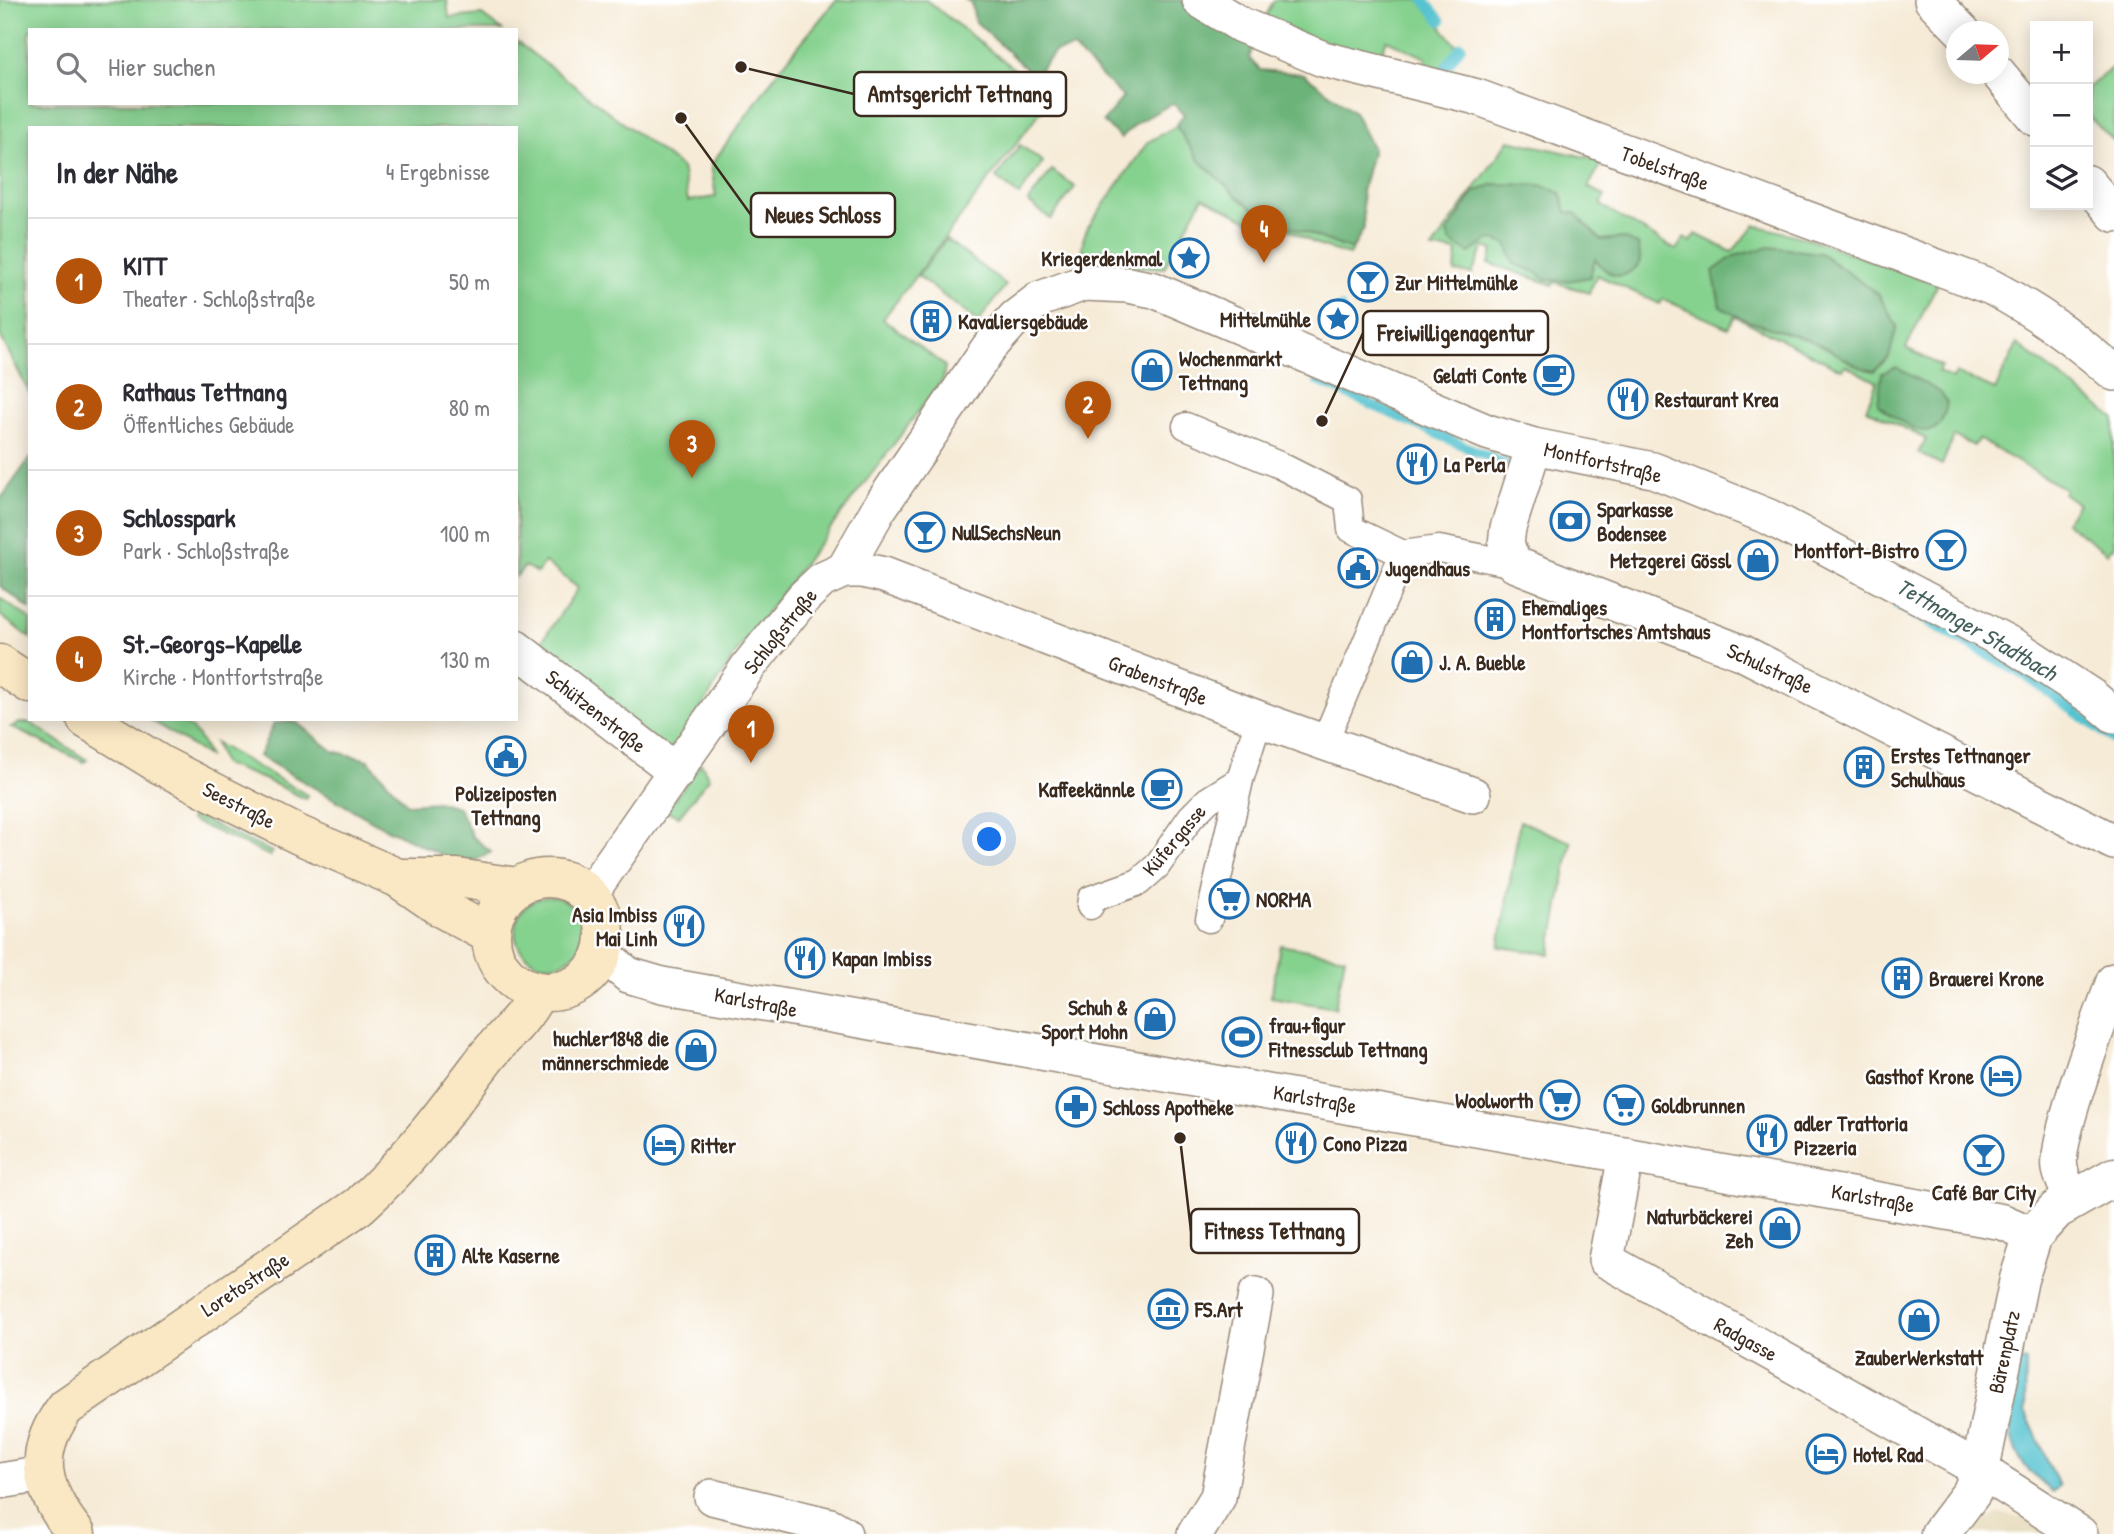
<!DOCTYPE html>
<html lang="de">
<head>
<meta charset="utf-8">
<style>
	body { margin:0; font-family:"Patrick Hand",sans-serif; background:#f7f7f7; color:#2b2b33 }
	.controls { position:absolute; right:21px; top:21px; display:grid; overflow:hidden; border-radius:0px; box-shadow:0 4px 18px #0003 }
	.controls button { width:63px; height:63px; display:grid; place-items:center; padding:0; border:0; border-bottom:2px solid #e1e1e2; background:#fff; color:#2b2b33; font:35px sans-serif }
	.compass { position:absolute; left:1946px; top:21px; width:63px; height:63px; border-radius:50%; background:#fff; box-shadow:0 4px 18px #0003; rotate:71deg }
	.you { position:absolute; left:990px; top:840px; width:24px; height:24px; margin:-18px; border:5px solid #fff; border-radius:50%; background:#1a73e8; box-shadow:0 0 0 10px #1a73e833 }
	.badge { display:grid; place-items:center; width:46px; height:46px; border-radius:50%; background:#b45309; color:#fff; font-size:23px; font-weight:700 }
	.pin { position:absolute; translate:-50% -58px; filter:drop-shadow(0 2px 4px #0008) }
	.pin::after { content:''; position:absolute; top:37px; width:24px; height:21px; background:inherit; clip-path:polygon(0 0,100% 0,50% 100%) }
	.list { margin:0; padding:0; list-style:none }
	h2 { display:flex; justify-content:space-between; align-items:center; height:91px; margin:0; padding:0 28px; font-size:30px }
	h2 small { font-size:23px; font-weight:400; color:#7c7c81 }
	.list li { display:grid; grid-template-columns:46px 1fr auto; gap:21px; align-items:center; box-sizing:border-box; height:126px; padding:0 28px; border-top:2px solid #e1e1e2 }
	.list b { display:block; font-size:26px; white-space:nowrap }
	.list p { margin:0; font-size:23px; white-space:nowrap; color:#7c7c81 }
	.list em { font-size:23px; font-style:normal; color:#7c7c81 }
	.icon { flex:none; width:38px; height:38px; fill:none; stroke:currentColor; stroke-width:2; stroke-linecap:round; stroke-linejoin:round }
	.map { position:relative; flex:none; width:2114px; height:1534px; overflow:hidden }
	.search { position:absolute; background:#fff; box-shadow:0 4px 18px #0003; left:28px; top:28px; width:490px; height:77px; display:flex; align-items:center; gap:18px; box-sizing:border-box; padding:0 24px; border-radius:0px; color:#7c7c81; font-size:26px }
	.panel { position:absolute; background:#fff; box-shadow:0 4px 18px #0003; left:28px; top:126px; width:490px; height:595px; border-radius:0px }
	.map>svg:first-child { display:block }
	.built { fill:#e5daba }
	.green { fill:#85d18e; stroke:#607e56; stroke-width:2 }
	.forest { fill:#6cb379; stroke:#546e4c; stroke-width:2 }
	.water { fill:#57c3d0; stroke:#497677; stroke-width:2 }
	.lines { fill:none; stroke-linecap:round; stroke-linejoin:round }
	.stream { stroke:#57c3d0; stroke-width:10 }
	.pedestrian-casing { stroke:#988a7a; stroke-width:29 }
	.minor-casing { stroke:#988a7a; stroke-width:38 }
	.tertiary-casing { stroke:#988a7a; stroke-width:41 }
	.secondary-casing { stroke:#988a7a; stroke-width:41 }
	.pedestrian { stroke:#fff; stroke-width:26 }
	.minor { stroke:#fff; stroke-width:35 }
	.tertiary { stroke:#fff; stroke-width:38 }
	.secondary { stroke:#fae7c3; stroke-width:38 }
	.labels { text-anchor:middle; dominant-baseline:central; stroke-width:5; stroke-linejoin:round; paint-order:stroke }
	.street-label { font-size:21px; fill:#3b2a1e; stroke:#fff }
	.poi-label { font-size:21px; font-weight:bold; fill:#3b2a1e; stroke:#fff; text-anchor:start }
	.water-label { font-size:23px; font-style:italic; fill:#45605c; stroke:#fff }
	.leader { fill:none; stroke:#3b2a1e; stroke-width:2.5 }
	.callout-dot { fill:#3b2a1e; stroke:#fff; stroke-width:2.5 }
	.callout { fill:#fff; stroke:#3b2a1e; stroke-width:2.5 }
	.callout-label { font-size:23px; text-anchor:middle; font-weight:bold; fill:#3b2a1e }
</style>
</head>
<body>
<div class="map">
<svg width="2114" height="1534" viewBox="0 0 2114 1534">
	<rect width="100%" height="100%" fill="#fff"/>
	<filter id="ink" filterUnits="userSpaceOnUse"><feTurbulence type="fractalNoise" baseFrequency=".0143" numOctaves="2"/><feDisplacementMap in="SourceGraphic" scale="14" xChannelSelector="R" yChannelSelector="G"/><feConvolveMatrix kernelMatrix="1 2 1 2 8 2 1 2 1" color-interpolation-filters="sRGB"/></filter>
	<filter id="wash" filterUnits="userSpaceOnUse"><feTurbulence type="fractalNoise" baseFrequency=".00686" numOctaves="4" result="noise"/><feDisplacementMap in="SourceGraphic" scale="28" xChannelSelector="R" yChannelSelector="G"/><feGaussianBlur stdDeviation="1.57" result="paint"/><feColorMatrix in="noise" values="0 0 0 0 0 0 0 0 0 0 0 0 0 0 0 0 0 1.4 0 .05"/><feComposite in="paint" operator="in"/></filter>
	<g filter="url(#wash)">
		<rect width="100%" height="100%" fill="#f6ebd7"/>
		<path class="built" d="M1999,1513L2043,1524L2058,1534H1960Z"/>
		<path class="green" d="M0,0H447L449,18L482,15L502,30H30V103H516V41L682,168L688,201L716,197L711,165L781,67L836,0H926L1051,98L883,319L945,366L943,379L734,656L672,755L535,651L578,588L545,562L537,573L525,566L516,577V128H30V394L0,335Z
			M1274,0H1419L1459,48L1435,77L1424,74L1426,58L1387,40L1377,63L1264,20Z
			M2114,66V139L2113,140L2088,116V88Z
			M1176,126L1199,160L1238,197L1265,217L1352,250L1349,255L1320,246L1278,224L1273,233L1203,197L1164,268L1090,264C1079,251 1081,242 1088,227L1148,142Z
			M1509,140L1603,161L1588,187L1605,196L1601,205L1676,250L1684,238L1691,242L1696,234L1732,252L1755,225L1813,240L1937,284L1906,348L1941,366L1938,372L1953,379L1956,373L1995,390L2017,344L2114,418V548L2111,547L2108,553L2065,522L2078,504L2063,493L2065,489L1978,439L1974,446L1954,436L1942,465L1918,453L1926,439L1866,409L1877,382L1845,365L1842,369L1834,366L1735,316L1728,328L1663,299L1660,304L1597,275L1589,293L1555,282L1553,285L1489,263L1493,250L1484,247L1472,274L1455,272L1457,251L1432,249Z
			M1020,145L1043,162L1019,195L996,178Z
			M1052,170L1075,187L1051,219L1028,202Z
			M946,239L1006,285L978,322L918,276Z
			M0,598L30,619V638L0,615Z
			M149,719C184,719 195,723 208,756Z
			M20,723H31L87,760L84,762L11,727Z
			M215,743L307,795L306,799L266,780L223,764Z
			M701,763L709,778L679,816L666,811Z
			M192,815L272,852L270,856L190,820Z
			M1520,821L1571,842L1550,954L1499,947Z
			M515 931a34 34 0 1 1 68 0a34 34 0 1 1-68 0Z
			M1280,945L1345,957L1335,1008L1271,997Z"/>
		<path class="forest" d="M966,0H1181L1202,18L1254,44L1249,58L1260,70L1304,74L1354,112L1373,149L1362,190L1364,228L1352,250L1265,217L1238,197L1199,160L1176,126L1184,114L1173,103L1137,123L1121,138L1103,122L1123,97L1073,48L1055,52L1034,76L975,21L972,5Z
			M1494,184L1541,185L1561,193L1566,212L1575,213L1601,240L1621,238L1638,244L1641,262C1623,282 1612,280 1595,259L1590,277L1567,281L1544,279L1536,272L1514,264L1507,244L1490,239L1470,253L1451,242L1447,234L1474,192Z
			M1770,247L1820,253L1878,294L1897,326L1889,357L1874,371C1852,367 1840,354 1821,345C1787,330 1751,327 1720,306L1713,271L1734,256Z
			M1896,367L1941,393L1947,403C1939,454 1903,423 1878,405L1882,373Z
			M30,458V609L0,586V500Z
			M296,722L333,751L368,760L407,804L439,802L458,807L472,836L491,852L465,866L383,827L259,756L274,723Z"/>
		<path class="water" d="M2018,1360L2026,1361L2025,1411L2059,1486L2053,1492C1998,1450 2007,1422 2018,1360Z"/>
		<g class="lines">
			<path class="stream" d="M1424,0L1441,21
				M1439,77L1461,46
				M1333,335L1341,308
				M1318,381L1505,464
				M1898,605L2026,676L2114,740"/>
		</g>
	</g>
	<g filter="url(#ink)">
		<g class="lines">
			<g class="pedestrian-casing">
				<path id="pedestrian" d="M1186,426L1279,465L1348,500L1351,529L1403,554L1439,549L1514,564
					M1324,743L1403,554
					M1090,906L1091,899L1139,882L1157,866L1191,817L1208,800L1240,780L1259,719
					M1209,919L1240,780"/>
			</g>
			<g class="minor-casing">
				<path id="minor" d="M1200,0L1241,25L1323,59L1477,97L1991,287C2037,311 2075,339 2114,373
					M1932,0L1963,32
					M1998,73L2035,118
					M2088,183L2114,214
					M1534,446L1508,528L1506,544L1514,564L1743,653L2114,842
					M844,570H862L884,575L1275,725L1473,795
					M516,648L677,772
					M589,895L748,667L804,597L822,580L844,570L878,510L988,349L1015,318L1040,299L1084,283L1128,285L1154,290L1487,432L1534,446L1653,470L1769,517L2017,648L2092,697L2114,715
					M602,953L628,975L662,985L2003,1222L2033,1235
					M1626,1155L1606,1260L1980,1470L2080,1534
					M2072,1199C2068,1190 2062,1179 2060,1169C2054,1140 2102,1015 2114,981
					M0,1481L44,1474
					M712,1497L830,1526L844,1534
					M1195,1534L1218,1497L1256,1295"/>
			</g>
			<g class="tertiary-casing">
				<path id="tertiary" d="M1940,1534L1972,1492L1980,1470L2019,1279L2033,1235L2056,1210L2114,1177"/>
			</g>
			<g class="secondary-casing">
				<path id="secondary" d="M0,664L30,684
					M86,719L161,765L223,797L299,835L398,878L443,909L491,935
					M398,878H457L517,887
					M491 935a57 57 0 1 1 114 0a57 57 0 1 1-114 0Z
					M76,1534C41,1490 30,1454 66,1407L359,1206C409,1161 445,1112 485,1059C504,1035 525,1019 538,991"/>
			</g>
			<use href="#pedestrian" class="pedestrian"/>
			<use href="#minor" class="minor"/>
			<use href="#tertiary" class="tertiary"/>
			<use href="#secondary" class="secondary"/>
		</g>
	</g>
	<defs>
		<g id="sight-ring" transform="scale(2.0125)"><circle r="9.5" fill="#fff" stroke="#1f6fb2" stroke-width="1.5"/><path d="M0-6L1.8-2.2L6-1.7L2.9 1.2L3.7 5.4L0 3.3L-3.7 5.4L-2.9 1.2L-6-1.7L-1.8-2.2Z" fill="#1f6fb2"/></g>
		<g id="bar-ring" transform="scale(2.0125)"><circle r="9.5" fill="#fff" stroke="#1f6fb2" stroke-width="1.5"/><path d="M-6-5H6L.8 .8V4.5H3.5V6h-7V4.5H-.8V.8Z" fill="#1f6fb2"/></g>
		<g id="building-ring" transform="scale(2.0125)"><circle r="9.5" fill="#fff" stroke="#1f6fb2" stroke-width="1.5"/><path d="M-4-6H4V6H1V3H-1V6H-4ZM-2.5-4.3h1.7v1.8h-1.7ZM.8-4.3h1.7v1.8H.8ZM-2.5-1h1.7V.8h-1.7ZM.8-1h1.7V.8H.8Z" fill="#1f6fb2"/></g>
		<g id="shop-ring" transform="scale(2.0125)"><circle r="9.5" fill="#fff" stroke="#1f6fb2" stroke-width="1.5"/><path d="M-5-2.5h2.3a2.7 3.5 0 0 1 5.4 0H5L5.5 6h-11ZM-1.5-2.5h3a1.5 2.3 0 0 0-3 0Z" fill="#1f6fb2"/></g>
		<g id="cafe-ring" transform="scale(2.0125)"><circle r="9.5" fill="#fff" stroke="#1f6fb2" stroke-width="1.5"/><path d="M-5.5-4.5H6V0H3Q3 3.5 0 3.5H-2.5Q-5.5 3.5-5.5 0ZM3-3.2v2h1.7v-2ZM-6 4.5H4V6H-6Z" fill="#1f6fb2"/></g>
		<g id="restaurant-ring" transform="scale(2.0125)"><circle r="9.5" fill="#fff" stroke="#1f6fb2" stroke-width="1.5"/><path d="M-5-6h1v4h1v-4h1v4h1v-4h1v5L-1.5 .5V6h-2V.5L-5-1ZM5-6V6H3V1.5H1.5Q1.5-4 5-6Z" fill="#1f6fb2"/></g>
		<g id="bank-ring" transform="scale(2.0125)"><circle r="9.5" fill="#fff" stroke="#1f6fb2" stroke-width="1.5"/><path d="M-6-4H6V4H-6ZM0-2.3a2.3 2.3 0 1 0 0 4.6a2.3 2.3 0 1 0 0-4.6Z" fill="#1f6fb2"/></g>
		<g id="civic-ring" transform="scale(2.0125)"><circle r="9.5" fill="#fff" stroke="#1f6fb2" stroke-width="1.5"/><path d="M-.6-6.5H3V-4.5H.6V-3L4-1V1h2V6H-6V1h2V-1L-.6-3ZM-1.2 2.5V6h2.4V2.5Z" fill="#1f6fb2"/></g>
		<g id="supermarket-ring" transform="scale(2.0125)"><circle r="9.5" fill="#fff" stroke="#1f6fb2" stroke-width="1.5"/><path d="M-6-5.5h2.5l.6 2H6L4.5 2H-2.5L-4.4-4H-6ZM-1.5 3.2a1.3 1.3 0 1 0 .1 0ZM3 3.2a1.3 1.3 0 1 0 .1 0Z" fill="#1f6fb2"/></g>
		<g id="stadium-ring" transform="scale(2.0125)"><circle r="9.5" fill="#fff" stroke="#1f6fb2" stroke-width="1.5"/><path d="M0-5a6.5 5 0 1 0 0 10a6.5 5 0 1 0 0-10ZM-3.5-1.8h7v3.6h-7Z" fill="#1f6fb2"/></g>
		<g id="hotel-ring" transform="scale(2.0125)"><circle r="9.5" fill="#fff" stroke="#1f6fb2" stroke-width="1.5"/><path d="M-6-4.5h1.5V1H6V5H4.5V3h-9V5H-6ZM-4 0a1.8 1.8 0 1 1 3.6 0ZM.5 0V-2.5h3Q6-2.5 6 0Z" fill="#1f6fb2"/></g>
		<g id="pharmacy-ring" transform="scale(2.0125)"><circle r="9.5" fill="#fff" stroke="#1f6fb2" stroke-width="1.5"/><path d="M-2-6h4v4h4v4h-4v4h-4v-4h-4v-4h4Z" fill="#1f6fb2"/></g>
		<g id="museum-ring" transform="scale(2.0125)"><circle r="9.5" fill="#fff" stroke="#1f6fb2" stroke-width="1.5"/><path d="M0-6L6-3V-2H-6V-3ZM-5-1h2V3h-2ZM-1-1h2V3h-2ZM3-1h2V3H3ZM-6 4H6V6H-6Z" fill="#1f6fb2"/></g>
	</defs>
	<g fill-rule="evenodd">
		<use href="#sight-ring" x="1189" y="258"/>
		<use href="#bar-ring" x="1368" y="282"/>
		<use href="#sight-ring" x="1338" y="319"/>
		<use href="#building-ring" x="931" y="321"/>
		<use href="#shop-ring" x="1152" y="370"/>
		<use href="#cafe-ring" x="1554" y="375"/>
		<use href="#restaurant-ring" x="1628" y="399"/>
		<use href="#restaurant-ring" x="1417" y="464"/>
		<use href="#bank-ring" x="1570" y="521"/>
		<use href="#bar-ring" x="925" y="532"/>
		<use href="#bar-ring" x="1946" y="550"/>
		<use href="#shop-ring" x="1758" y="560"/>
		<use href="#civic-ring" x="1358" y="568"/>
		<use href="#building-ring" x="1495" y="619"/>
		<use href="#shop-ring" x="1412" y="662"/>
		<use href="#civic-ring" x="506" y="756"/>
		<use href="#building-ring" x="1864" y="767"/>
		<use href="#cafe-ring" x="1162" y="789"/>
		<use href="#supermarket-ring" x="1229" y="899"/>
		<use href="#restaurant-ring" x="684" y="926"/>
		<use href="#restaurant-ring" x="805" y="958"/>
		<use href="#building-ring" x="1902" y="978"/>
		<use href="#shop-ring" x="1155" y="1019"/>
		<use href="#stadium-ring" x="1242" y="1037"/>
		<use href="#shop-ring" x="696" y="1050"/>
		<use href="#hotel-ring" x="2001" y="1076"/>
		<use href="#supermarket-ring" x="1560" y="1100"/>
		<use href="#supermarket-ring" x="1624" y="1105"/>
		<use href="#pharmacy-ring" x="1076" y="1107"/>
		<use href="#restaurant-ring" x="1767" y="1135"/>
		<use href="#restaurant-ring" x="1296" y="1143"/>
		<use href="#hotel-ring" x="664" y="1145"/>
		<use href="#bar-ring" x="1984" y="1155"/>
		<use href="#shop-ring" x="1780" y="1228"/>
		<use href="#building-ring" x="435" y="1255"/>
		<use href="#museum-ring" x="1168" y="1309"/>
		<use href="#shop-ring" x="1919" y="1320"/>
		<use href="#hotel-ring" x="1826" y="1454"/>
	</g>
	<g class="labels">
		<g class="street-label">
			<text transform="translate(1665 168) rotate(20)">Tobelstraße</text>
			<text transform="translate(1603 462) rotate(13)">Montfortstraße</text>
			<text transform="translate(780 631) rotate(-51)">Schloßstraße</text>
			<text transform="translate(1770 668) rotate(25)">Schulstraße</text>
			<text transform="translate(1158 680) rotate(21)">Grabenstraße</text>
			<text transform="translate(596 711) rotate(38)">Schützenstraße</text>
			<text transform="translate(239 805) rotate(27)">Seestraße</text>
			<text transform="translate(1174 840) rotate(-50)">Küfergasse</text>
			<text transform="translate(756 1002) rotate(11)">Karlstraße</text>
			<text transform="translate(1315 1099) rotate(10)">Karlstraße</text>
			<text transform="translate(1873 1198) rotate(10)">Karlstraße</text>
			<text transform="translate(245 1284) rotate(-33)">Loretostraße</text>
			<text transform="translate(1746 1339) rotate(29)">Radgasse</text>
			<text transform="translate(2004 1352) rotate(-78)">Bärenplatz</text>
		</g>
		<g class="poi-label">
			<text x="1162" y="258" text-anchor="end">Kriegerdenkmal</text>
			<text x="1395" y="282">Zur Mittelmühle</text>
			<text x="1311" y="319" text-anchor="end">Mittelmühle</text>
			<text x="958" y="321">Kavaliersgebäude</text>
			<text x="1179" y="358">Wochenmarkt<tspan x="1179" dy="24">Tettnang</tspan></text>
			<text x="1527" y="375" text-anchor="end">Gelati Conte</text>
			<text x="1655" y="399">Restaurant Krea</text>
			<text x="1444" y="464">La Perla</text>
			<text x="1597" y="509">Sparkasse<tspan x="1597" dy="24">Bodensee</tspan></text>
			<text x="952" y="532">NullSechsNeun</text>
			<text x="1919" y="550" text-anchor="end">Montfort-Bistro</text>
			<text x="1731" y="560" text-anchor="end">Metzgerei Gössl</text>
			<text x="1385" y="568">Jugendhaus</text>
			<text x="1522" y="607">Ehemaliges<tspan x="1522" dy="24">Montfortsches Amtshaus</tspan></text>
			<text x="1439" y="662">J. A. Bueble</text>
			<text x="1891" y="755">Erstes Tettnanger<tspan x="1891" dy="24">Schulhaus</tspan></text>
			<text x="1135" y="789" text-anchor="end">Kaffeekännle</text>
			<text x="506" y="793" text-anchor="middle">Polizeiposten<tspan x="506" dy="24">Tettnang</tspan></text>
			<text x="1256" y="899">NORMA</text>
			<text x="657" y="914" text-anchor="end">Asia Imbiss<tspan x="657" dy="24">Mai Linh</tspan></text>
			<text x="832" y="958">Kapan Imbiss</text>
			<text x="1929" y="978">Brauerei Krone</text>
			<text x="1128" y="1007" text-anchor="end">Schuh &amp;<tspan x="1128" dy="24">Sport Mohn</tspan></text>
			<text x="1269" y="1025">frau+figur<tspan x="1269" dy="24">Fitnessclub Tettnang</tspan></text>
			<text x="669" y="1038" text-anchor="end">huchler1848 die<tspan x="669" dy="24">männerschmiede</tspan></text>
			<text x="1974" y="1076" text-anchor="end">Gasthof Krone</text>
			<text x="1533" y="1100" text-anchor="end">Woolworth</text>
			<text x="1651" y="1105">Goldbrunnen</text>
			<text x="1103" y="1107">Schloss Apotheke</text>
			<text x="1794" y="1123">adler Trattoria<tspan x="1794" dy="24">Pizzeria</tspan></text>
			<text x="1323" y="1143">Cono Pizza</text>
			<text x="691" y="1145">Ritter</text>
			<text x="1984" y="1192" text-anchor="middle">Café Bar City</text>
			<text x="1753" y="1216" text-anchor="end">Naturbäckerei<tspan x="1753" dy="24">Zeh</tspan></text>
			<text x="462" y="1255">Alte Kaserne</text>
			<text x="1195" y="1309">FS.Art</text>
			<text x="1919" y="1357" text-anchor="middle">ZauberWerkstatt</text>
			<text x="1853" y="1454">Hotel Rad</text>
		</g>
		<g class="water-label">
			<text transform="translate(1977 629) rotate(30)">Tettnanger Stadtbach</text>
		</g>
	</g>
	<path class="leader" d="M741 67L854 94M681 118L751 215M1322 421L1363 333M1180 1138L1191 1231"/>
	<g class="callout-dot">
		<circle cx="741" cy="67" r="7"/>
		<circle cx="681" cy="118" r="7"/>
		<circle cx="1322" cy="421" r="7"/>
		<circle cx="1180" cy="1138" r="7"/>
	</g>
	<g class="callout">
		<rect x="854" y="72" width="212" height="44" rx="7"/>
		<rect x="751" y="193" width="144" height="44" rx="7"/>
		<rect x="1363" y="311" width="185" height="44" rx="7"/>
		<rect x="1191" y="1209" width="168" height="44" rx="7"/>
	</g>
	<g class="callout-label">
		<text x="960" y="102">Amtsgericht Tettnang</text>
		<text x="823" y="223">Neues Schloss</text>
		<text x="1456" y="341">Freiwilligenagentur</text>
		<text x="1275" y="1239">Fitness Tettnang</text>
	</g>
</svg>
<div class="controls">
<button>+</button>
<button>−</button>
<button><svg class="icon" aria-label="layers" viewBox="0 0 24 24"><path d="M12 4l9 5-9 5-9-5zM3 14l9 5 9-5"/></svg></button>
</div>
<svg class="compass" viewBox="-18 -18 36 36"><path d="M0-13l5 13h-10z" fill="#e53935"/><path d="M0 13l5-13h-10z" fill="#7c7c81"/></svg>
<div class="you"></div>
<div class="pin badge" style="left:751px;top:763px">1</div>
<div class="pin badge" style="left:1088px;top:439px">2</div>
<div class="pin badge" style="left:692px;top:478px">3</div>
<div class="pin badge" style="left:1264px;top:263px">4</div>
<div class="search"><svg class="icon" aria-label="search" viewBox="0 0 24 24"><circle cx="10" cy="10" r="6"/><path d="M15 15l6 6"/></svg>Hier suchen</div>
<section class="panel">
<h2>In der Nähe<small>4 Ergebnisse</small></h2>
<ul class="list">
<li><span class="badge">1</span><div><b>KITT</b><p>Theater · Schloßstraße</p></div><em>50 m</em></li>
<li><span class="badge">2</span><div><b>Rathaus Tettnang</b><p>Öffentliches Gebäude</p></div><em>80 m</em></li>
<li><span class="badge">3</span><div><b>Schlosspark</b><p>Park · Schloßstraße</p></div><em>100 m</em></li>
<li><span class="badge">4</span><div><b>St.-Georgs-Kapelle</b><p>Kirche · Montfortstraße</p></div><em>130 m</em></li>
</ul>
</section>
</div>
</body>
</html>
